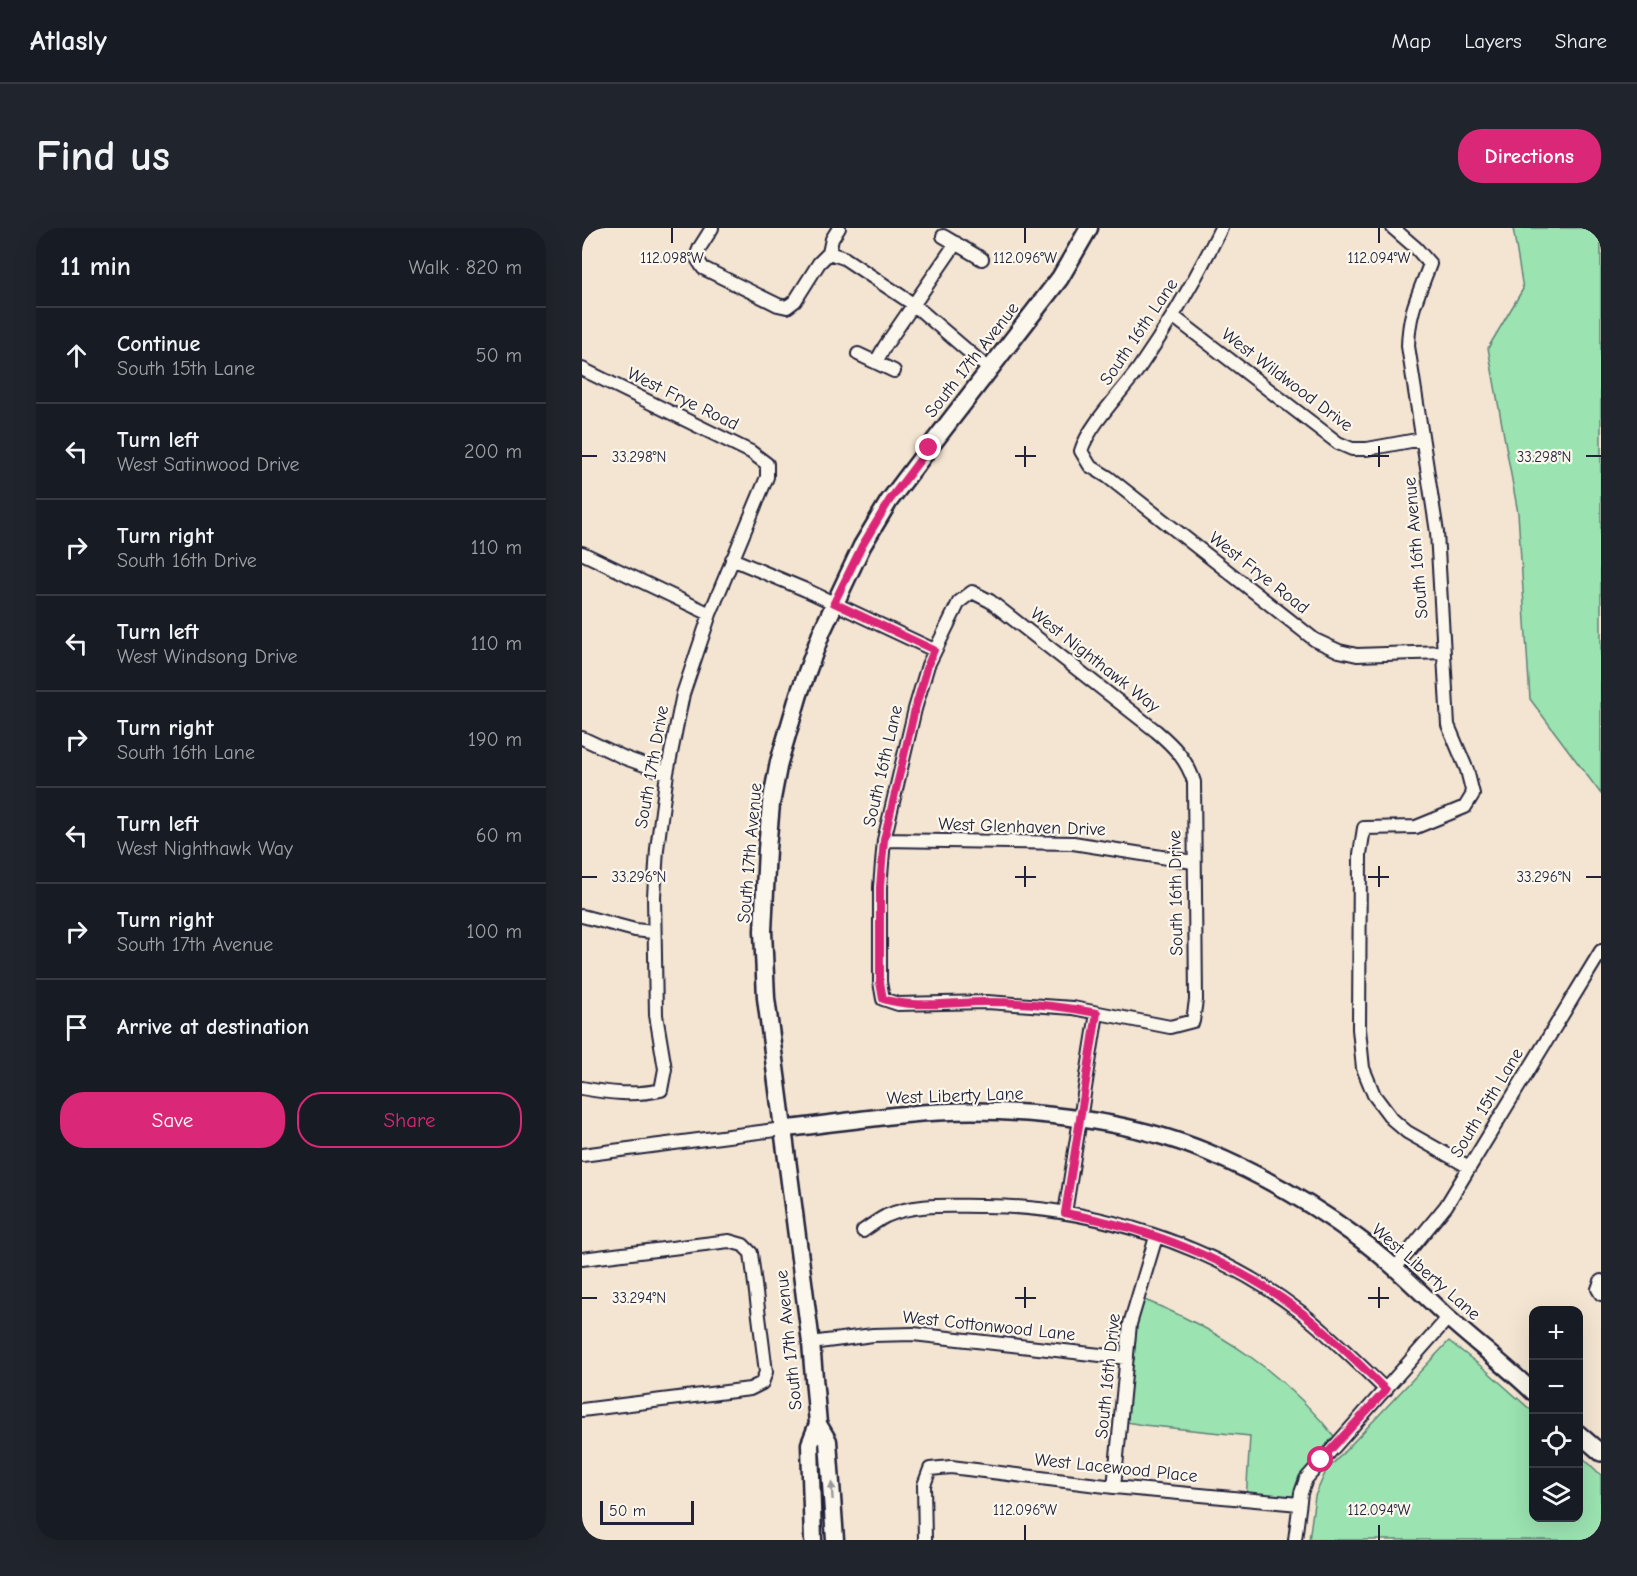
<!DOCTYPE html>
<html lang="en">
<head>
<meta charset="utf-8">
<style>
	body { margin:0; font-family:"Comic Neue",sans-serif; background:#20242c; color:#f1f3f6 }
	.controls { position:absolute; right:18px; bottom:18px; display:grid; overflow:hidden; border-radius:12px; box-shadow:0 6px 24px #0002 }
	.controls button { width:54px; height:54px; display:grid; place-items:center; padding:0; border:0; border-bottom:2px solid #363941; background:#171b24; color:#f1f3f6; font:30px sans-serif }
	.scale { position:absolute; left:18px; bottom:15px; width:94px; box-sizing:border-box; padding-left:6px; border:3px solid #22223b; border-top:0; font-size:16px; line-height:21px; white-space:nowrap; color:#22223b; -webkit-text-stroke:4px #fbf7ec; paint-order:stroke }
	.stop { position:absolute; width:18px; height:18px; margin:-14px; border:4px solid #db2777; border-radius:50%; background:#fff }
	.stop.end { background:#db2777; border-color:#fff; box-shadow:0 2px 6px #0008 }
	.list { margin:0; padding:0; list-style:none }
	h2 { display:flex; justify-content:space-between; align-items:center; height:78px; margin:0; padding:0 24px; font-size:26px }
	h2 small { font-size:20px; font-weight:400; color:#9ea1a6 }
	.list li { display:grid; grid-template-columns:39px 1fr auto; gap:18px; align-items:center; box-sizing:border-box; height:96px; padding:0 24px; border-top:2px solid #363941 }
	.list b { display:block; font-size:22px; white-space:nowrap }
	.list p { margin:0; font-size:20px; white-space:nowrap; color:#9ea1a6 }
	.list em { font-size:20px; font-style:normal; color:#9ea1a6 }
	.actions { display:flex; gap:12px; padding:18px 24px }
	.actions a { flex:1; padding:14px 0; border:2px solid #db2777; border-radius:24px; text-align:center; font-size:21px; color:#db2777 }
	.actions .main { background:#db2777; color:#fff }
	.icon { flex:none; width:33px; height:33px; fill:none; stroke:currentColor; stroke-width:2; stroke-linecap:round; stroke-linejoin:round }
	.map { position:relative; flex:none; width:1019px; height:1312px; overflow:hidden; border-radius:24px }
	header { display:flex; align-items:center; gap:36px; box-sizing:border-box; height:84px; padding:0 30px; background:#171b24; border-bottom:2px solid #363941 }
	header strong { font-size:28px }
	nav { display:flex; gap:33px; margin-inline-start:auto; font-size:21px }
	.intro { display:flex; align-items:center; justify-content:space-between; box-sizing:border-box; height:144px; padding:0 36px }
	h1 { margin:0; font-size:42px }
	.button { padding:15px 27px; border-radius:24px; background:#db2777; color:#fff; font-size:21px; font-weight:700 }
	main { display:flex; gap:36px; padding:0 36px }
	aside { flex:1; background:#171b24; border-radius:24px; box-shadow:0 6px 24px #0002 }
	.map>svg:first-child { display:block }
	.green { fill:#9be3b1; stroke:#5e8276; stroke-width:1.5 }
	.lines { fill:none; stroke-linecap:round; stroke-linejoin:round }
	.minor-casing { stroke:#22223b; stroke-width:16 }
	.tertiary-casing { stroke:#22223b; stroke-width:20 }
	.secondary-casing { stroke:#22223b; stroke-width:21 }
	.minor { stroke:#fbf7ec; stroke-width:12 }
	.tertiary { stroke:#fbf7ec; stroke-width:15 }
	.secondary { stroke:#fbf7ec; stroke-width:16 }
	.oneway { fill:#99979c }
	.route { stroke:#db2777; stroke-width:8 }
	.ticks { fill:none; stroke:#22223b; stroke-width:2 }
	.labels { text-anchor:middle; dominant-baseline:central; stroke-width:4.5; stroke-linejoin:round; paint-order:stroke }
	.street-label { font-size:18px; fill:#22223b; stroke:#fbf7ec }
	.ticks-label { font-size:15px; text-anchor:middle; fill:#22223b; stroke:#fbf7ec; stroke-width:4.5; stroke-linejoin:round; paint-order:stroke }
</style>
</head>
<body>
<header>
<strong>Atlasly</strong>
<nav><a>Map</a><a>Layers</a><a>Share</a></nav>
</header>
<div class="intro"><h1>Find us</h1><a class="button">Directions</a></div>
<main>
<aside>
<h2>11 min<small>Walk · 820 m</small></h2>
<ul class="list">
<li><svg class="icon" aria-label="ahead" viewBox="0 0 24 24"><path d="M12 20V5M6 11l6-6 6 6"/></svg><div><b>Continue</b><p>South 15th Lane</p></div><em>50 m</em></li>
<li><svg class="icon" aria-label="left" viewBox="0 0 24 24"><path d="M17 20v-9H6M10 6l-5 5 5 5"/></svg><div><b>Turn left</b><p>West Satinwood Drive</p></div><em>200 m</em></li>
<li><svg class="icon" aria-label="right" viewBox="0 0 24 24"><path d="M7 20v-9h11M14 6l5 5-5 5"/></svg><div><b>Turn right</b><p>South 16th Drive</p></div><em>110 m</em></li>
<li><svg class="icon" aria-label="left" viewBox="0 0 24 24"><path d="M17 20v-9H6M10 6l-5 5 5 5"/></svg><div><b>Turn left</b><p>West Windsong Drive</p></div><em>110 m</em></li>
<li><svg class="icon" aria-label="right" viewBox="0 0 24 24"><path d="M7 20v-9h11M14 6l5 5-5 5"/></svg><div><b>Turn right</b><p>South 16th Lane</p></div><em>190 m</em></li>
<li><svg class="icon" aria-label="left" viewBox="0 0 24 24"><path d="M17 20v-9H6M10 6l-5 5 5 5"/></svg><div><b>Turn left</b><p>West Nighthawk Way</p></div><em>60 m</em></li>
<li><svg class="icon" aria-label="right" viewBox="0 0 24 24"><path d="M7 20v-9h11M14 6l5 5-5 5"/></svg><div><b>Turn right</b><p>South 17th Avenue</p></div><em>100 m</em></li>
<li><svg class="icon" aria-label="arrive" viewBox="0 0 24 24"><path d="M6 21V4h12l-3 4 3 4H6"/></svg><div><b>Arrive at destination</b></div></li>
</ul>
<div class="actions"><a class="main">Save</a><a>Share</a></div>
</aside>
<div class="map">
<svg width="1019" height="1312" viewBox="0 0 1019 1312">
	<rect width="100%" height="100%" fill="#f4e5d2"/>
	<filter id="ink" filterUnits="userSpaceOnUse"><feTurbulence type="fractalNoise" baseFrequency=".0167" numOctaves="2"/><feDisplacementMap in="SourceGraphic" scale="12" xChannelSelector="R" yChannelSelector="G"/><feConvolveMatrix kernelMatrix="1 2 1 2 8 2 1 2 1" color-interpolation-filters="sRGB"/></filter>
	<g filter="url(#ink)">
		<path class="green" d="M931,0H1019V566L948,471L936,285L906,120L941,61Z
			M555,1069C636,1100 702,1144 756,1213L739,1232L717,1276L664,1272L668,1208L561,1197L539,1193Z
			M867,1113L905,1143L951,1184V1290H996L997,1226L1019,1247V1312H727L733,1268L744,1243Z"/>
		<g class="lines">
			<g class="minor-casing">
				<path id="minor" d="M130,0L118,19L114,29L121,40L196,77L205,79L213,73L237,35L247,25L250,11L257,0
					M639,0C615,49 588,95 557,140C540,164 507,197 499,223L508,238L526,249L733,412L757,423L775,427L861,424
					M811,0L834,20L848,36C836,68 827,83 826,118L855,304L866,497L885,542L891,566L883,579L834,599L782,600L778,626L777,801L781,840L792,867L810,891L825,904L887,939
					M361,8L400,31
					M247,25L262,30L331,76L408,142
					M592,89L756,215L770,221H785L840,211
					M276,126L312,143
					M294,134L303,118L374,15
					M0,141L169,224L185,236V249L128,386L101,466L85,545L75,621L72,668L74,787L83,841L79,862C52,868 27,865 0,860
					M0,325L128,386
					M150,331L224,362L352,422
					M390,364L408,373L574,503C592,518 605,532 612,554L614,772L611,793L588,799L491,780L405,774L316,776L301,771L298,754V659L302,612L333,481L346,437L377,374Z
					M0,510L43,530L85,545
					M302,612L491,615L611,634
					M0,688L53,702L71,704
					M0,927L201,901
					M483,985L515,785
					M281,1003C288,998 296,992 304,988C332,975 367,978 398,978C508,977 633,1017 720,1085C750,1109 777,1136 804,1162
					M0,1031L147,1013L161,1017L169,1025L184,1144L180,1155L168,1161L0,1182
					M814,1039L864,978L1019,723
					M1019,1053L1016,1061L1019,1066
					M229,1115L291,1107L331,1106L545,1130
					M532,1259L548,1096L574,1009
					M343,1312L342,1257L348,1241L369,1239L532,1259L717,1276
					M713,1312L719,1265L724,1251L866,1090"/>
			</g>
			<g class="tertiary-casing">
				<path id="tertiary" d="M201,901C264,894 327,883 390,883C465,883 556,895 625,924C678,946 729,975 775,1009C808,1033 836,1062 866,1090C894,1115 924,1138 951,1164
					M996,1205L1019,1225"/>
			</g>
			<g class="secondary-casing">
				<path id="secondary" d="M231,1312L228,1216L236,1196
					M253,1312L246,1213L236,1196L229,1115L184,770L181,703L185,621L189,576L197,534L217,466L240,403L280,318L307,273L347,220L478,50L507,0"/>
			</g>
			<use href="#minor" class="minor"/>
			<use href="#tertiary" class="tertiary"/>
			<use href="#secondary" class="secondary"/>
		</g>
		<defs><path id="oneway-solid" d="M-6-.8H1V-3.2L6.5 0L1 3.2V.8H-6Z" transform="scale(1.5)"/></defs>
		<use class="oneway" href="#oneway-solid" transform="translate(250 1263) rotate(-94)"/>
	</g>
	<g class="lines" filter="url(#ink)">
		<path class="route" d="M347,220L307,273L280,318L252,375L352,422L346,437L333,481L302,612L298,659V754L301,771C332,781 370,774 403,774C440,774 478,778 515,785L483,985C567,1000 651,1032 719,1084C749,1107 776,1135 804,1162L739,1232"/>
	</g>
	<path class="ticks" d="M90,0V15M443,0V15M797,0V15M443,218V239M797,218V239M0,228H15M433,228H454M786,228H807M1004,228H1019M443,638V659M797,638V659M0,649H15M433,649H454M786,649H807M1004,649H1019M443,1059V1080M797,1059V1080M0,1070H15M433,1070H454M786,1070H807M443,1297V1312M797,1297V1312"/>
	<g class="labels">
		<g class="street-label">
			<text transform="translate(557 104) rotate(-56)">South 16th Lane</text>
			<text transform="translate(390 132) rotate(-52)">South 17th Avenue</text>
			<text transform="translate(705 152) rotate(37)">West Wildwood Drive</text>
			<text transform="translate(101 171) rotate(26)">West Frye Road</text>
			<text transform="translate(834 320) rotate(-95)">South 16th Avenue</text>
			<text transform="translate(677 345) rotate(38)">West Frye Road</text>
			<text transform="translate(513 432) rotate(38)">West Nighthawk Way</text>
			<text transform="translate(301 538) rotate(-77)">South 16th Lane</text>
			<text transform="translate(70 539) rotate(-80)">South 17th Drive</text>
			<text transform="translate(440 599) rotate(2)">West Glenhaven Drive</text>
			<text transform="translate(168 625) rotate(-85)">South 17th Avenue</text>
			<text transform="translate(594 665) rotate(-91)">South 16th Drive</text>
			<text transform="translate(373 868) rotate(-2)">West Liberty Lane</text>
			<text transform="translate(905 875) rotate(-59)">South 15th Lane</text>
			<text transform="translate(844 1044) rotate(41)">West Liberty Lane</text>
			<text transform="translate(407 1098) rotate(6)">West Cottonwood Lane</text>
			<text transform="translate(207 1112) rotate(-96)">South 17th Avenue</text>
			<text transform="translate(526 1148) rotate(-84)">South 16th Drive</text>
			<text transform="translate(534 1240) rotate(6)">West Lacewood Place</text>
		</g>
	</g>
	<g class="ticks-label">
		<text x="90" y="35">112.098°W</text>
		<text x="443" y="35">112.096°W</text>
		<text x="797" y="35">112.094°W</text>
		<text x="57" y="234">33.298°N</text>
		<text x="962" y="234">33.298°N</text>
		<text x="57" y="654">33.296°N</text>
		<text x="962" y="654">33.296°N</text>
		<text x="57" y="1075">33.294°N</text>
		<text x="443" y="1287">112.096°W</text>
		<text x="797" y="1287">112.094°W</text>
	</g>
</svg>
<div class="controls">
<button>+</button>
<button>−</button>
<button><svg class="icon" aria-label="locate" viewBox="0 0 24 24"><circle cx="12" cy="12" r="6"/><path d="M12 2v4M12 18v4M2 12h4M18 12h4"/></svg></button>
<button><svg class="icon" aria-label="layers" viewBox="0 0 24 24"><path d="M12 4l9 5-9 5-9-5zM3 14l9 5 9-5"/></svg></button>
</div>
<div class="scale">50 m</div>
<div class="stop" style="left:739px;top:1232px"></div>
<div class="stop end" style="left:347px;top:220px"></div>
</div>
</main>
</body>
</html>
